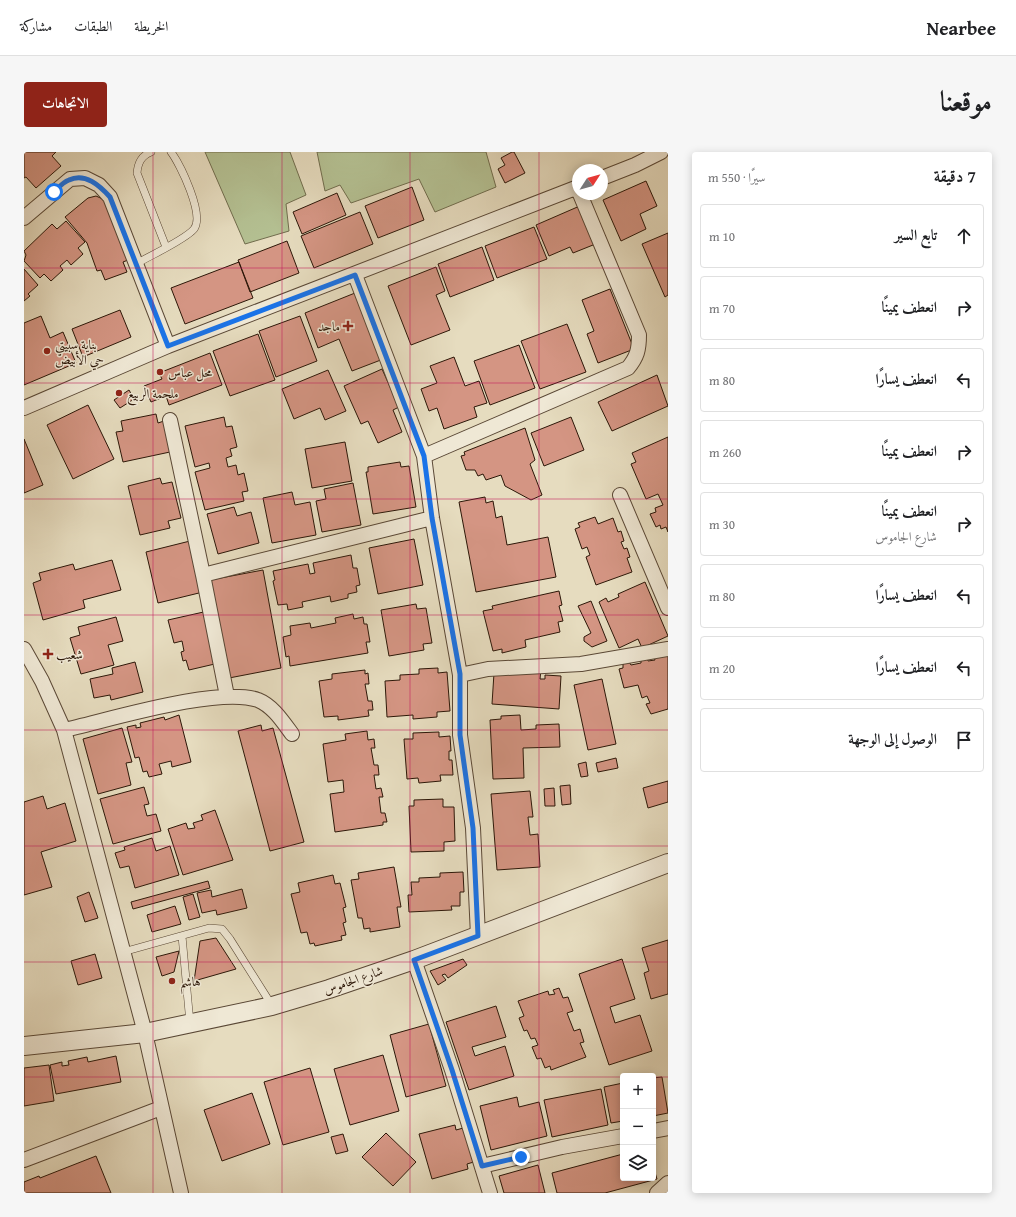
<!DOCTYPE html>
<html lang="ar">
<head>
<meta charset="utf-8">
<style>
	body { margin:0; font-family:"Gentium Book Plus",Amiri,serif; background:#f6f6f6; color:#202124; direction:rtl }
	.controls { position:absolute; right:12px; bottom:12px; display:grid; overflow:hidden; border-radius:4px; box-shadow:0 2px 10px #0003 }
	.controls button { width:36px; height:36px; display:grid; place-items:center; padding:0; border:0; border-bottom:1px solid #e0e0e0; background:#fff; color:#202124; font:20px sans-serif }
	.compass { position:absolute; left:548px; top:12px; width:36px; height:36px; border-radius:50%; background:#fff; box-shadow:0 2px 10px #0003; rotate:54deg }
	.stop { position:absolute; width:12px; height:12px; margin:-9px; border:3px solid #1a73e8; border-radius:50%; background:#fff }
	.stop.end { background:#1a73e8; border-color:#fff; box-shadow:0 1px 4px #0008 }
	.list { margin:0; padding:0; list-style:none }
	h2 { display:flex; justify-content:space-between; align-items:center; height:52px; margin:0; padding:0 16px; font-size:17px }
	h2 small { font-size:13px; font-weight:400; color:#757577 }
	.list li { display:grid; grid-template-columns:26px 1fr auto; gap:12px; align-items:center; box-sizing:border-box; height:64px; margin:0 8px 8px; padding:0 8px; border:1px solid #e0e0e0; border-radius:4px }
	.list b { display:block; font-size:15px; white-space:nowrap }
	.list p { margin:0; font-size:13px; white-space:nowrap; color:#757577 }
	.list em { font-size:13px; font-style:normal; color:#757577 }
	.icon { flex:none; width:22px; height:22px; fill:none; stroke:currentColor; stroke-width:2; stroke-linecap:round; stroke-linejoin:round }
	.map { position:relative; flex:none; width:644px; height:1041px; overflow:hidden; direction:ltr; border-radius:4px }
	header { display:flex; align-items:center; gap:24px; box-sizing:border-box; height:56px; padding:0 20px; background:#fff; border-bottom:1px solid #e0e0e0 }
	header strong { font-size:19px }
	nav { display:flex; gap:22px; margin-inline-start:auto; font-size:14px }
	.intro { display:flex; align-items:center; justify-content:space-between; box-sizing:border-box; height:96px; padding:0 24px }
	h1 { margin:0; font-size:28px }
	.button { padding:10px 18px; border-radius:4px; background:#8f2418; color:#fff; font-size:14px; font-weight:700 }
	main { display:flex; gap:24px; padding:0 24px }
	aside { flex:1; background:#fff; border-radius:4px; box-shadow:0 2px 10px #0003 }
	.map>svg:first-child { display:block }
	.green { fill:#b4c092; stroke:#706c4d }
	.building { fill:#d49583; stroke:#2c1708 }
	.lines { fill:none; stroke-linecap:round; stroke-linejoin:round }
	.service-casing { stroke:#5a4836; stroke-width:8 }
	.minor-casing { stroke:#5a4836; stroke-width:16 }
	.tertiary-casing { stroke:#5a4836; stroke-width:20 }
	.service { stroke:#efe8d5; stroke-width:7 }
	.minor { stroke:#efe8d5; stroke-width:14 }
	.tertiary { stroke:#efe8d5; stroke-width:18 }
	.route { stroke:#1a73e8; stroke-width:5 }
	.grid { fill:none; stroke:#c2185b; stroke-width:1; stroke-opacity:0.55 }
	.poi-dot { fill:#8f2418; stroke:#efe8d5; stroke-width:1.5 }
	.labels { text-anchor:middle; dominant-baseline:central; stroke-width:3; stroke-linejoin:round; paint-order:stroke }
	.poi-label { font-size:13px; fill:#2c1708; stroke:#efe8d5; text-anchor:start }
	.street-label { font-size:13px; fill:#2c1708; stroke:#efe8d5 }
</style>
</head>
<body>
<header>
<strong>Nearbee</strong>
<nav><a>الخريطة</a><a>الطبقات</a><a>مشاركة</a></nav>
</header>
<div class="intro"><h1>موقعنا</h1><a class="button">الاتجاهات</a></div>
<main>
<aside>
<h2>7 دقيقة<small>سيرًا · 550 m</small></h2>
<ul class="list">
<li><svg class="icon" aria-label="ahead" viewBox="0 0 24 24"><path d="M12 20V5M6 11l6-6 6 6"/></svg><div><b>تابع السير</b></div><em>10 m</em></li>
<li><svg class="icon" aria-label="right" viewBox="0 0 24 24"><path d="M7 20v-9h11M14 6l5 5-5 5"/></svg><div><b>انعطف يمينًا</b></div><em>70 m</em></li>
<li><svg class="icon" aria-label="left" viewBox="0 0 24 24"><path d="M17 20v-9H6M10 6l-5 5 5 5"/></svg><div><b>انعطف يسارًا</b></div><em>80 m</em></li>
<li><svg class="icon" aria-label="right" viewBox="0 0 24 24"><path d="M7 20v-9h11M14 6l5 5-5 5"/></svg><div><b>انعطف يمينًا</b></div><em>260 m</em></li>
<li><svg class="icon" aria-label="right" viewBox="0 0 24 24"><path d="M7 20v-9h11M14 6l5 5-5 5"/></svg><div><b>انعطف يمينًا</b><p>شارع الجاموس</p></div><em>30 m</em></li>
<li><svg class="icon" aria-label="left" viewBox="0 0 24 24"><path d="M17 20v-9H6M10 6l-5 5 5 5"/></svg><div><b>انعطف يسارًا</b></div><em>80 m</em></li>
<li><svg class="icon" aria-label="left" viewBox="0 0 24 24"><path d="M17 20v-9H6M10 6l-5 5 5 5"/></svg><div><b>انعطف يسارًا</b></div><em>20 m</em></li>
<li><svg class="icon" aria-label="arrive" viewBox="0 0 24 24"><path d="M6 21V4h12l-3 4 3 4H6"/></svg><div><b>الوصول إلى الوجهة</b></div></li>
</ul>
</aside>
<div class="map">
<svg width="644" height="1041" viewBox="0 0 644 1041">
	<rect width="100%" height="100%" fill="#e6dcbf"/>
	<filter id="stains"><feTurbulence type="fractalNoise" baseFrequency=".005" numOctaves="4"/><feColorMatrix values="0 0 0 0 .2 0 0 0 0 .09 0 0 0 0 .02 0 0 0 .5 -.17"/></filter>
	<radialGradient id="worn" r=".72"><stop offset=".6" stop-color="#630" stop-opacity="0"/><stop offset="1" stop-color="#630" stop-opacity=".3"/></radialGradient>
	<path class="green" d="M181,0H266L282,43L262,52L265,79L221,92Z
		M293,0H462L472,35L411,60L395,27L327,51L316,33L301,39Z"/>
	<path class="building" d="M0,0H32L28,4L37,14L12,36L2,25L0,26Z
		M488,0H490L501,21L481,31L474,17L481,13L477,6Z
		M622,29L633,54L616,62L622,77L597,89L579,48Z
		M388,35L400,68L354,86L341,54Z
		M313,41L322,63L278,82L269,60Z
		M72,44L81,48L104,108L99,110L103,120L81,128L77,118L73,119L63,91L41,65L64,46Z
		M558,53L574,91L549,101L546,95L525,104L512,73Z
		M336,60L349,92L290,116L277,84Z
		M42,69L61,90L54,96L59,102L47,113L43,108L36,114L39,118L27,129L20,122L16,126L0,109L2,103L0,99L28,72L33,77Z
		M510,75L523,107L473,126L461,94Z
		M644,81V143L641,145L618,92Z
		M263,89L275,121L226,140L214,108Z
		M458,95L470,128L426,145L414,112Z
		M215,110L229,146L161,172L147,136Z
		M412,115L421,139L412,143L426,178L387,193L364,134Z
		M0,117L14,133L4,142L6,144L0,149Z
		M586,137L610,197L574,211L563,182L570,179L558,148Z
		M336,139L362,206L328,219L315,187L294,196L281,161Z
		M96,158L107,185L59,205L48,177Z
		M17,164L26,186L39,180L52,211L0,233V171Z
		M276,164L293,209L252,225L235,179Z
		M543,172L562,220L516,237L497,189Z
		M234,182L251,228L206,244L189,199Z
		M495,193L511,236L466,253L450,209Z
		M186,201L198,233L145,253L142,244L127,250L120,234L138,227L135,221Z
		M430,205L441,234L455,229L463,251L450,255L453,265L420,277L413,256L405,259L397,237L413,231L406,214Z
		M358,217L375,255L369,258L378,280L354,291L344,269L337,272L320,234Z
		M304,218L322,259L301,268L296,256L270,267L258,237Z
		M633,223L644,254L588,279L574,250Z
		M105,238L110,247L96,256L90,248Z
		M64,253L90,307L49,327L23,273Z
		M132,262L134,271L140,269L146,300L99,310L92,280L99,279L97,269Z
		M200,265L202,275L208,274L213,295L206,297L208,304L202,306L204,315L212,313L214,323L220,321L224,339L218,340L220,349L181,358L171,320L186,316L185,311L171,315L161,274Z
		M547,265L560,298L520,314L507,281Z
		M501,276L511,308L506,312L518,343L507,348L481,334L477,323L462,328L459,322L454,324L451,318H442L437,304L441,303L440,300Z
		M644,285V380L642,375L637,377L636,373L632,375L626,362L632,360L631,356L639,353L634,342L622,347L607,312L612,310L608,301Z
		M0,287L19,333L0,341Z
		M321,290L328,329L288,336L281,297Z
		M376,310L377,315L385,314L392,355L349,362L342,320H344V315Z
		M136,326L138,332L148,330L157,366L144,369L146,376L116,383L104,334Z
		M329,331L337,373L298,380L292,349L302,347L300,337Z
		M268,340L271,353L286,350L292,383L248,391L239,346Z
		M461,345L462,351L469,349L472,366L478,364L483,393L524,385L532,425L452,440L435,350Z
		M210,355L213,364L227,360L235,391L194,402L183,362Z
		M571,365L574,372L589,366L594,380L597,379L600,389L597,390L600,397L603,396L606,405L603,406L608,420L572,433L562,405L566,403L563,395L558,397L551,377L556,375L554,371Z
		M390,387L399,433L354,442L345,396Z
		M166,389L179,440L134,451L122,400Z
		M327,403L329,416H333L336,433L332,434L333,440L324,442V446L307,450L306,444L278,450L279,455L264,458L263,452L254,453L249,429L251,428L249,419L284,412L286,422L291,421L289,411Z
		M88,408L97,438L59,448L61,456L19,468L9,431L17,428L15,421L49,412L51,418Z
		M239,418L257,516L205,526L186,428Z
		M621,430L644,484L618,496L614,487L595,496L575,450L582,446L584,450L595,445L594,442Z
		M535,439L538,453L535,454L539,469L534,470L536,480L501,488L502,495L478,501V497L469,499L459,459L469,457L468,454Z
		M567,449L583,489L568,495L560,489V485L567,481L554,454Z
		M392,452L393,457L402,456L408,491L399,492L400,498L365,504L357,458Z
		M184,459L195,511L165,518L162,508L159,509L157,500L160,499L158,489L150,491L144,468Z
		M329,462L330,467L339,465L340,472H343L346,490H342L344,501L266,514L265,504L262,505L259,485L267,483L266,474L286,471L287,476L312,471L311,466Z
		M92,465L99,489L84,493L90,513L57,522L46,486L56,483L54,475Z
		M644,504V557L627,562L622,552L626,551L623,544L618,546L614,533L600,536L595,517L599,516V512L605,510L607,513L617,511V508L623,506L624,509L631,508L630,505Z
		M111,510L119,540L87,548L86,543L70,546L66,527L89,522L88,516Z
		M414,516V521L423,520L426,559L413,560V565L389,567V563L363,565L361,529L376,528V523L395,522V517Z
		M517,517L516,527H521V523L537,524L535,557L468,552L470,521Z
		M341,518V522L344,521L345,532H341L344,549H348L349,558H344L345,564L314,568V564L300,565L295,529L308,527V522Z
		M578,527L592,592L564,598L550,533Z
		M155,563L167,610L148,615L147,609L135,612L138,622L125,625L123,619L119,620L115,605L111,606L103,575L112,573V576L117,575L116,571L140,565L141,568Z
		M496,563L497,578L512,577V573L535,572L536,595L499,596L500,626L469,627L466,568L477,567V564Z
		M237,573L238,579L249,576L280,690L246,699L214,579Z
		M98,576L108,610L102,611L107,633L74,642L59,587Z
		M343,579L344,588L350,587L351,596H347L350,613H354L355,623H350L352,637L357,636L359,645H355L357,661H361L363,670H359V673L311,680L306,642L320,640L319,628L304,630L299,592L322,588L321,582Z
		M415,580V585L426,584L427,599H425V608H428L429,623H416L417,629L395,631L394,626L383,627L380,587H389V581Z
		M592,606L594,616L574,620L572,611Z
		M562,610L564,624L557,625L554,612Z
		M644,629V650L624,656L619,636Z
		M546,633L547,652L538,653L536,634Z
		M120,635L125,652L120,653L123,664L132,662L137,679L89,692L76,647Z
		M530,636L531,654H521L520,637Z
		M506,639L509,665H504L506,683L514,682L516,715L473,718L467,642Z
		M19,644L23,657L41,651L52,689L17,700L28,735L0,743V650Z
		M419,647V655H430L431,689L420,690V699L387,700L385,654H390V648Z
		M191,658L209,708L159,723L144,677L162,671L164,677L171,676L169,671L179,668L177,663Z
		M128,686L132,699L146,694L155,723L111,736L105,714L96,716L91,701L101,698L100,695Z
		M370,715L377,755H373L376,775L346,780V776L340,777L338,766H334L327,728L335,727L334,721Z
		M439,720L440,740H436V754H427L428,758L385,760L384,743H388L387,730H395V726L416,725V721Z
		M309,723L311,732L316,731L322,755L319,756L322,770L319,771L322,783L317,784L318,788L291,794L290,791L286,792L283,780L277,781L267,742L276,740L274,731Z
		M184,729L186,736L109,757L107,750Z
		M218,737L223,756L193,763L192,758L178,761L173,741L187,738L188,745Z
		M65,740L74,766L61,770L53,745Z
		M169,742L176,765L165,768L159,745Z
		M151,754L157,772L128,780L123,763Z
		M192,786L212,817L170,829L176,789Z
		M644,788V842L627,847L620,821L625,819L618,796Z
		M155,799L150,820L138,824L132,805Z
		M71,802L78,826L54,833L47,809Z
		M439,807L443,813L424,826L421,822L418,823L422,828L414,833L406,819Z
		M598,807L611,847L586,855L591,871L616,863L628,899L585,913L555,822Z
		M535,836L539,846L544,845L549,859L543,861L550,879L556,877L560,890L556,891L562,905L527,918L526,914L521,916L517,906L513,907L508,895L514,893L511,886L507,887L503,878L500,879L495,866L500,864L494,849L524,839L525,843L531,842L529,838Z
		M472,854L482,885L448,895L451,904L481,894L490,924L445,938L422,870Z
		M405,872L422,934L382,945L366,883Z
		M359,903L375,959L326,973L310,917Z
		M92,904L97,930L32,942L26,913L38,910V914L45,913L44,909L63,905L64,910Z
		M25,913L30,949L0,954V916Z
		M286,916L305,980L259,993L240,930Z
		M638,925L644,961L629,964V926Z
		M599,931V969L587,971L580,935Z
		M577,937L584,973L528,985L520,948Z
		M228,941L246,992L198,1009L180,958Z
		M493,945L495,955L515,950L523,984L467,998L456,954Z
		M431,973L432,978L443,975L453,1009L443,1012L444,1017L408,1027L395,982Z
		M362,981L392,1010L369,1034L338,1005Z
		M319,982L324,999L312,1002L307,985Z
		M599,1002V1026H629V1014L633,1027L581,1041H533L528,1021Z
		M72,1004L87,1041H0V1030L15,1024L16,1026Z
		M514,1013L521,1041H480L475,1024Z"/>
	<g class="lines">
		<g class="service-casing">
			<path id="service" d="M127,0C117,4 114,11 113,21L142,95
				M112,112C125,104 161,88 170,77C181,63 156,12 147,0
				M158,784L166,871
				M99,800L185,776L198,777L206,787L247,852"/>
		</g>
		<g class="minor-casing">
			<path id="minor" d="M578,26L611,13L637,0
				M0,66L46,27L61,26L75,33L86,45L144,194
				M331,123L400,304L408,366L436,523V583L449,676L454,784
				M0,256L144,194L554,35
				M146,268L179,423
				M400,304L604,216C613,205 615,198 615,183L556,42
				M596,343L644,456
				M0,497L18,529L40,578L121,881L157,1041
				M436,523L464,517L557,512L644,497
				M203,544L179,423L408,366
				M40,578C85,568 194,534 234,548C249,554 259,570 268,582
				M390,808L428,918L466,1041
				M629,979L644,976
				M0,1008L137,956
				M458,1014L538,995L599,984
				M633,1041L644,1031"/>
		</g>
		<g class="tertiary-casing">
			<path id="tertiary" d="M0,894L121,881L248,854L305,837L390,808L644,711"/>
		</g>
		<use href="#service" class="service"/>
		<use href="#minor" class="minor"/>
		<use href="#tertiary" class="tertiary"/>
	</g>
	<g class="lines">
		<path class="route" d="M30,40C34,36 39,30 45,28C61,20 76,34 86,45L144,194L331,123L400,304L408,366L436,522V583L449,676L454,784L390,808L428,918L458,1014L497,1005"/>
	</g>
	<path class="grid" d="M129,0V1041M258,0V1041M386,0V1041M515,0V1041M0,116H644M0,231H644M0,347H644M0,463H644M0,578H644M0,694H644M0,810H644M0,925H599M629,925H644"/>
	<g class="poi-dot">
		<path d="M322 168h4v4h4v4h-4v4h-4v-4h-4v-4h4z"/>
		<circle cx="23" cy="199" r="4"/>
		<circle cx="136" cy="220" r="4"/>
		<circle cx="95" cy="241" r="4"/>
		<path d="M22 496h4v4h4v4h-4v4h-4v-4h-4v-4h4z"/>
		<circle cx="148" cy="829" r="4"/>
	</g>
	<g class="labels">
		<g class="poi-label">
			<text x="316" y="174" text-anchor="end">ماجد</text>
			<text x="31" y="192">بناية سبيتي<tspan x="31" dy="15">حي الأبيض</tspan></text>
			<text x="144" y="220">محل عباس</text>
			<text x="103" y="241">ملحمة الربيع</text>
			<text x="32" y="502">شعيب</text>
			<text x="156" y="829">هاشم</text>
		</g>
		<g class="street-label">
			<text transform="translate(329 828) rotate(-19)">شارع الجاموس</text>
		</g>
	</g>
	<rect width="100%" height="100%" filter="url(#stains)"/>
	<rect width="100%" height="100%" fill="url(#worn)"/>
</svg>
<div class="controls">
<button>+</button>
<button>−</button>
<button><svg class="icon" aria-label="layers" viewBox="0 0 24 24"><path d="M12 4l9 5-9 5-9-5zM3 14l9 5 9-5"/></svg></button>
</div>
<svg class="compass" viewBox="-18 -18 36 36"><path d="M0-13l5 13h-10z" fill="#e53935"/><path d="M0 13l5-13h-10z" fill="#757577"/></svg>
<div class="stop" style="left:30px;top:40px"></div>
<div class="stop end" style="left:497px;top:1005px"></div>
</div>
</main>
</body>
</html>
